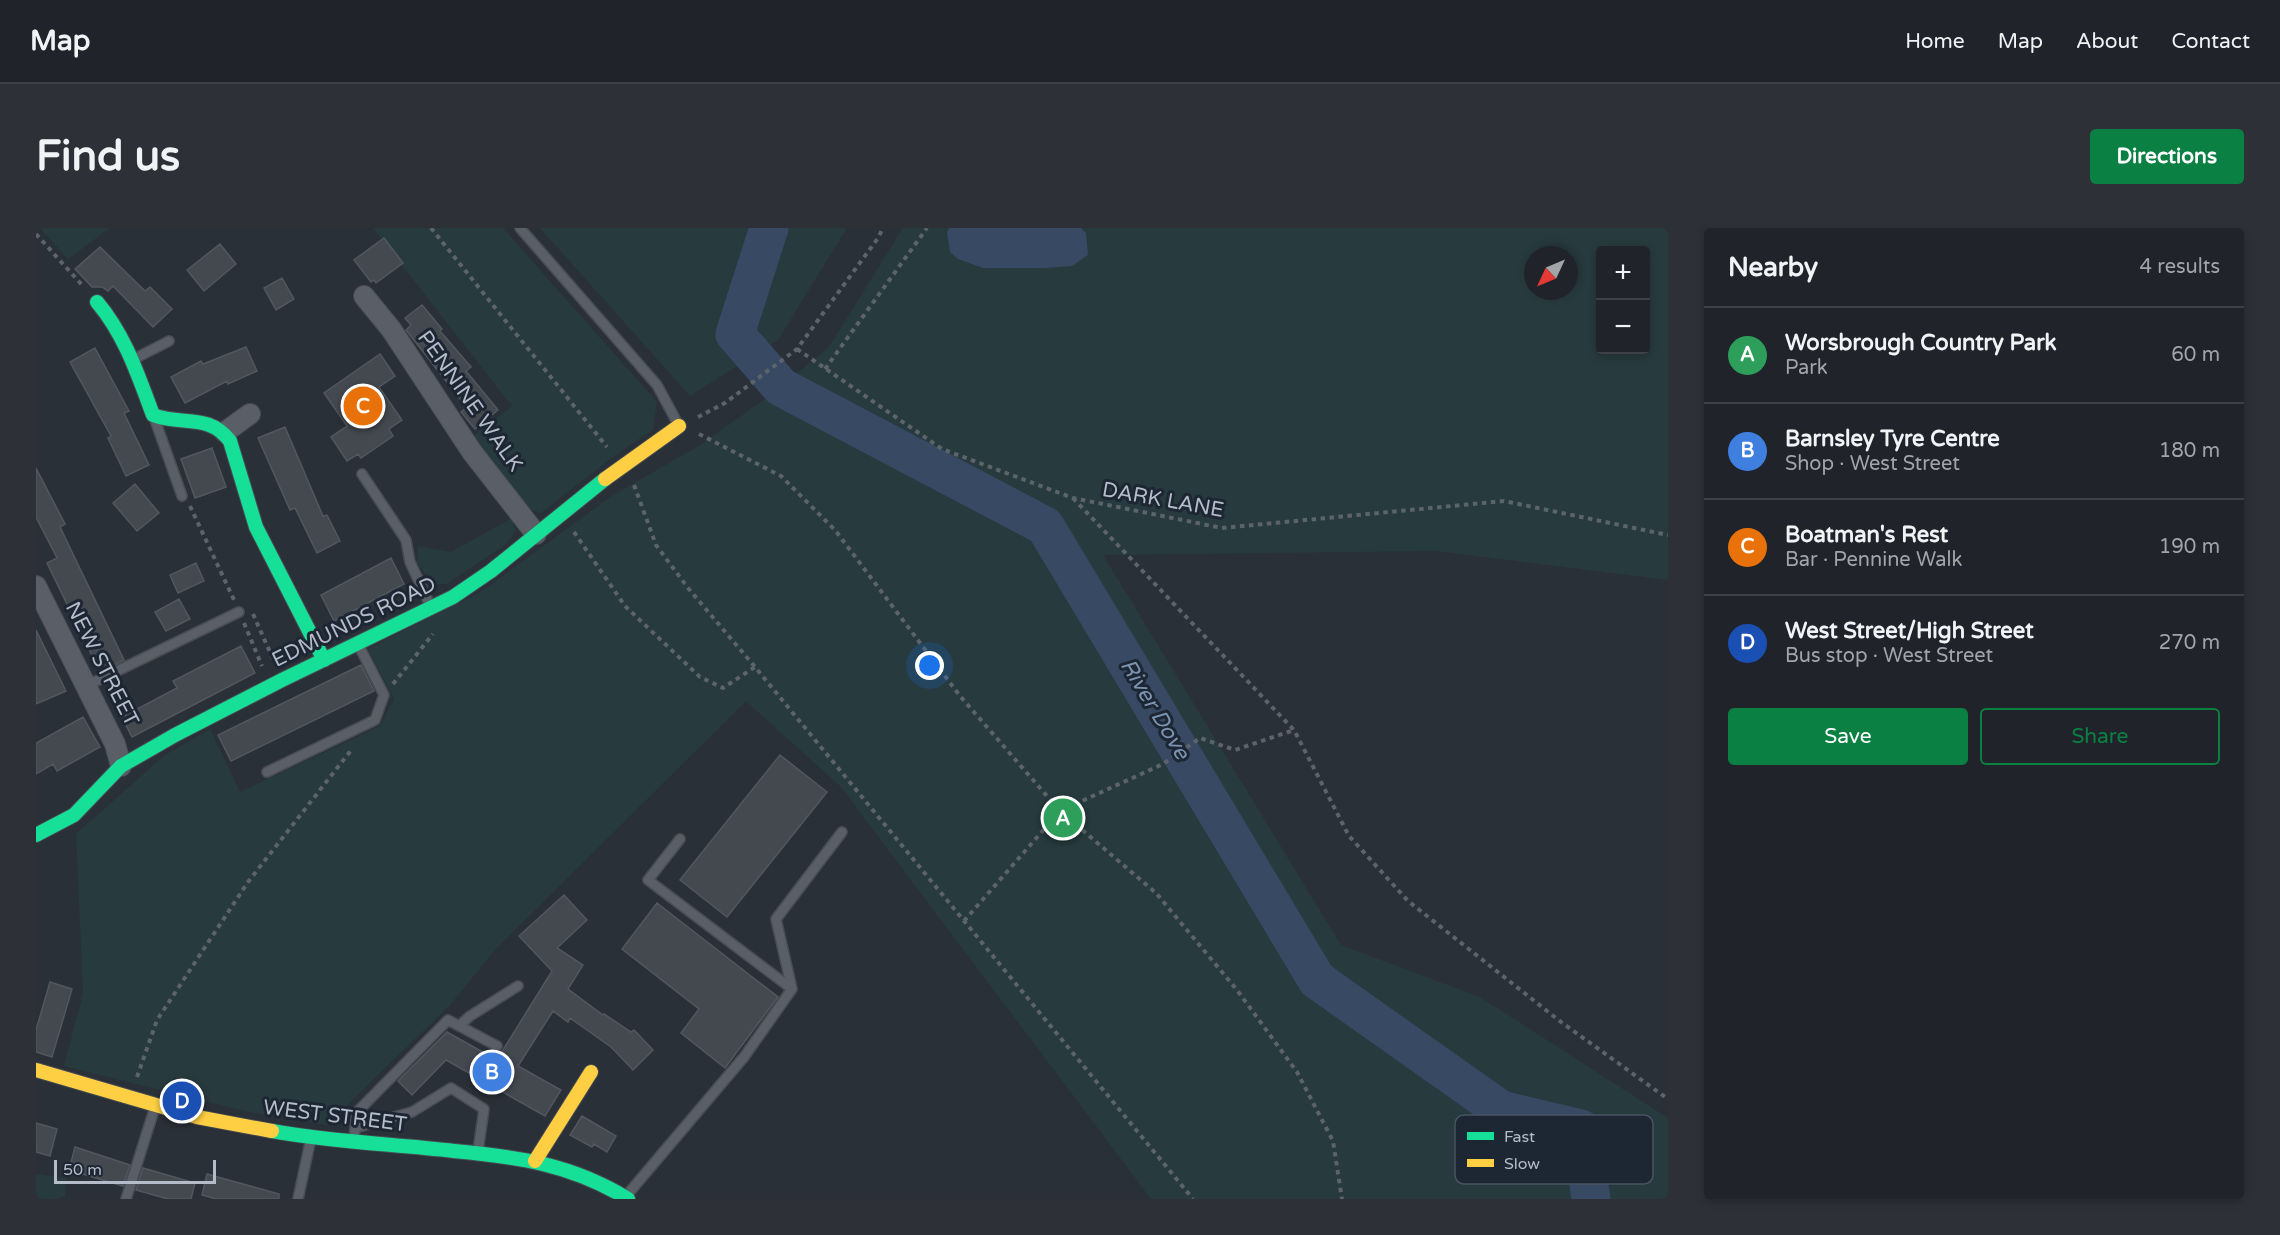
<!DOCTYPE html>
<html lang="en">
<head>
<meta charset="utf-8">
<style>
	body { margin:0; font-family:"Varela Round",sans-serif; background:#2d3036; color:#f1f3f6 }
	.controls { position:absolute; right:18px; top:18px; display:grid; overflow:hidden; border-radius:6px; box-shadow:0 3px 9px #0003 }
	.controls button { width:54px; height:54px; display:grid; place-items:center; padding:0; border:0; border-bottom:2px solid #3d4147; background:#20242a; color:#f1f3f6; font:30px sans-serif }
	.compass { position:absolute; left:1488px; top:18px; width:54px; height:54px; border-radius:50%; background:#20242a; box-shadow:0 3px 9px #0003; rotate:226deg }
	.scale { position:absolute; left:18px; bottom:15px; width:162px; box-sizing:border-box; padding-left:6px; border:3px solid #b4bcc9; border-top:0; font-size:16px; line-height:21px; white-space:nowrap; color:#b4bcc9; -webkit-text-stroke:4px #1d2633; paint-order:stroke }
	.you { position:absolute; left:894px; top:438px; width:21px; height:21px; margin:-15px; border:4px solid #fff; border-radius:50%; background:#1a73e8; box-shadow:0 0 0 9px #1a73e833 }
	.badge { display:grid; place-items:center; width:39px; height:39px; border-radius:50%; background:#0b8043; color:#fff; font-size:20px; font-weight:700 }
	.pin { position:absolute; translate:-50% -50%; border:3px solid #fff; box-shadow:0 2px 6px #0006 }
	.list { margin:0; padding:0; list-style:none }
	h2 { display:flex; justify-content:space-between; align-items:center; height:78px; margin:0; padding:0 24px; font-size:26px }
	h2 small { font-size:20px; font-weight:400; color:#a2a4a8 }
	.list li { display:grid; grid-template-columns:39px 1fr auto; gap:18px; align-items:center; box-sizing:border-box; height:96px; padding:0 24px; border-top:2px solid #3d4147 }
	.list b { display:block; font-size:22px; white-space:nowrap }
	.list p { margin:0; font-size:20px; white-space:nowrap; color:#a2a4a8 }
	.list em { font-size:20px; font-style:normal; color:#a2a4a8 }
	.actions { display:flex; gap:12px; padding:18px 24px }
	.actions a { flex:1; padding:14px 0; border:2px solid #0b8043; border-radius:6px; text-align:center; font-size:21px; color:#0b8043 }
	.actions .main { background:#0b8043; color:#fff }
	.map { position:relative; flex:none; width:1632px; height:971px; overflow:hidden; border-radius:6px }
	header { display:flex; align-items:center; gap:36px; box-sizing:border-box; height:84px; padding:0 30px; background:#20242a; border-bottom:2px solid #3d4147 }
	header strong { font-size:28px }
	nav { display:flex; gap:33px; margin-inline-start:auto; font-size:21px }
	.intro { display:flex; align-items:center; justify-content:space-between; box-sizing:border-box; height:144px; padding:0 36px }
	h1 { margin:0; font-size:42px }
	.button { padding:15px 27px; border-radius:6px; background:#0b8043; color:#fff; font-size:21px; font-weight:700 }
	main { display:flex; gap:36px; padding:0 36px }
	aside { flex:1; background:#20242a; border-radius:6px; box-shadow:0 3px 9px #0003 }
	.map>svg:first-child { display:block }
	.green { fill:#273a3e; fill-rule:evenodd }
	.water { fill:#384963 }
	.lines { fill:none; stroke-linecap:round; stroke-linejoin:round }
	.river { stroke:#384963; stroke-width:39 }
	.building { fill:#444950; stroke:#52575f; stroke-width:1.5 }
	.lane-casing { stroke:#484c53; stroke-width:12 }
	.street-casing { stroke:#484c53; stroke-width:22 }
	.fast-casing { stroke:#484c53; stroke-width:16 }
	.slow-casing { stroke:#484c53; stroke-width:16 }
	.path { stroke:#5d636a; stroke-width:4; stroke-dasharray:4.5 4.5; stroke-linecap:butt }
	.lane { stroke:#5a5e66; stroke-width:9 }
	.street { stroke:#5a5e66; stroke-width:20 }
	.fast { stroke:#16e098; stroke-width:14 }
	.slow { stroke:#ffcf43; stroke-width:14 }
	.labels { text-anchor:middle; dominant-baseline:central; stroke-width:6; stroke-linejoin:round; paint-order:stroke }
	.street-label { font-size:21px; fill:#b4bcc9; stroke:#1d2633 }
	.water-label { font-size:22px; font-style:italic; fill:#7c92b1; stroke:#1d2633 }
	.key { fill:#1d2633; stroke:#4a5360; stroke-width:1.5 }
	.key-label { font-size:16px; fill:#b4bcc9 }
</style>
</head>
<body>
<header>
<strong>Map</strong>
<nav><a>Home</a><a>Map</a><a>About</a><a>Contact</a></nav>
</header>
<div class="intro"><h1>Find us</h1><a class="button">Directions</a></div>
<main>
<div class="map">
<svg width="1632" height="971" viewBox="0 0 1632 971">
	<rect width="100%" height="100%" fill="#2a3038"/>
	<path class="green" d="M4,0H74L32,31Z
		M337,0H467L621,174L617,202L578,228L505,285L491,281L434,211L476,178Z
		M504,0H811L742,112L654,168Z
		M867,0H913L911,4L1050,5L1045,0H1632V352L1401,323L1067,327L1305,717L1444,769L1632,890V971H1115L805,559L710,473L459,722L414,777L291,897L213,884L28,838L47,765L40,606L129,527L174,501L204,564L344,498L358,471L332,421L443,365L574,269L666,216L737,165L793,119ZM1564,22H1610V122H1564ZM1497,27H1533V63H1497Z
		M476,290L479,303L470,316L411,356H397L381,335L382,318L415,324Z
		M0,946L30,950L29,968L22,971H0Z"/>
	<path class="water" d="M913,0H1045L1050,5L1052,27L1036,38L1009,40H947L922,31L914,24L911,4Z"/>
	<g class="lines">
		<path class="river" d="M733,0L699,106L745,159L1009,298L1281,752L1465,882L1545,901L1555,971"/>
	</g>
	<path class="building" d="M348,10L367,35L340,55L338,52L335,54L318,32Z
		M184,16L200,36L168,63L151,42Z
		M64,19L109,63L114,59L136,81L117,99L77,58L72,63L66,59H56L39,41Z
		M246,50L258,71L240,82L228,60Z
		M386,77L406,101L404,103L435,139L430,143L462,182L439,201L425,184L430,180L425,172L370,102L375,97L369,90Z
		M210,119L221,143L192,156L191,153L149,175L135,149L165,133L167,136Z
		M59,120L93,183L88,185L113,237L90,248L72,210L75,208L34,134Z
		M344,126L359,148L343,159L366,192L353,201L357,208L325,230L322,226L311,233L295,209L311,198L288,165Z
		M249,199L287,288L291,287L304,313L281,325L259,280L254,282L222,210Z
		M176,220L190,259L159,270L145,231Z
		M0,240L29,296L24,299L88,432L64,444L11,335L21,330L0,289Z
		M99,256L123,285L101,303L77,275Z
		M355,330L368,356L298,393L285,367Z
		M160,335L168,353L142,365L134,347Z
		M143,371L154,391L130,403L119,384Z
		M0,402L30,463L0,476Z
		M205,418L219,445L96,509L86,489L141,460L137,453Z
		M325,437L338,463L195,533L182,507Z
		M47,489L64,519L21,543L17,536L0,546V515Z
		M744,527L791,564L691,689L644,652Z
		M528,667L551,692L521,720L547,737L532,761L567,787L568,786L595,804L598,802L617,822L597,842L575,819L534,790L532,794L517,783L482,838L525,862L509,888L410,832L376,867L362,853L411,804L459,831L467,822L516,743L483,708Z
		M621,675L742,769L689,840L645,805L663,781L586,721Z
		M14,754L36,761L16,829L0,824V802Z
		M546,888L580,908L571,924L558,916L556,919L534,907Z
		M0,895L21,901L14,928L0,924Z
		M39,919L94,937L87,958L33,942Z
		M107,940L159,955L155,971H132L100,962Z
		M171,946L243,966V971H180L166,967Z"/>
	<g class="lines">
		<g class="lane-casing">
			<path id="lane" d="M484,0L621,157L642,196
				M98,131L133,113
				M119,192L146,268
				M326,246L370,312L374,334L394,377
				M50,458L203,384
				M231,544L339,492L348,467L323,418
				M756,761L740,691L806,604
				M423,798L434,788L482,758
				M319,900L376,884L415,860L448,881L442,923
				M318,910L321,884L412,792L461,818
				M591,967L708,829L756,761L612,652L644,611
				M90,971L119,879
				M262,971L275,910"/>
		</g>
		<g class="street-casing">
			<path id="street" d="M328,68L355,101L436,224L500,306
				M189,204L214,186
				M0,358L79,516L85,538"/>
		</g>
		<g class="fast-casing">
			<path id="fast" d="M61,74C89,107 102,147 117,187C146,198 173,185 194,213L220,299L288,432
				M0,607L38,587L85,538L139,507L246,452L417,369L455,343L569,251
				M236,903C295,914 357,916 418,923C482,929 535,936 592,971"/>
		</g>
		<g class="slow-casing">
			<path id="slow" d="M569,251L643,198
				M0,842L161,889L236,903
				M499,933L555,844"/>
		</g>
		<path class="path" d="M395,0L571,219
			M0,6L46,57
			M761,121L906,221L1037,270L1186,300L1468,273L1632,307
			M789,141L891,0
			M662,189L689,175L761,121L842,10L847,0
			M663,206L745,248L799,302L924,468L1024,583L1120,665L1201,762L1261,844L1297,913L1306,971
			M598,257L620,317L652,360L719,439L1157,971
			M1037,270L1258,502L1313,608L1372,673L1525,794L1632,871
			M154,278L198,372
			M538,304L589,378L664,449L687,460L719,439
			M217,386L237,431
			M208,395L226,438
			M357,456L397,406
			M928,693L1024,583L1127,536L1164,510L1199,522L1258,502
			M101,849L121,792L212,654L316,521"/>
		<use href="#lane" class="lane"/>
		<use href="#street" class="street"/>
		<use href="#fast" class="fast"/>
		<use href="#slow" class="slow"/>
	</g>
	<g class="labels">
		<g class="street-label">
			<text transform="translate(434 173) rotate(55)">PENNINE WALK</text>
			<text transform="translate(1127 272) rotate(10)">DARK LANE</text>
			<text transform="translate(318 394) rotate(-26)">EDMUNDS ROAD</text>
			<text transform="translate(66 436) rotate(63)">NEW STREET</text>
			<text transform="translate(299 888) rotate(7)">WEST STREET</text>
		</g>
		<g class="water-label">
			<text transform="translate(1119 481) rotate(59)">River Dove</text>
		</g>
	</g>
	<rect x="1419" y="887" width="198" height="69" rx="9" class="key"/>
	<rect x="1431" y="904" width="27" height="8" fill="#16e098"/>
	<rect x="1431" y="931" width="27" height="8" fill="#ffcf43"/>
	<g class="key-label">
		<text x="1468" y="914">Fast</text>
		<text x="1468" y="941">Slow</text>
	</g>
</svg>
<div class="controls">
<button>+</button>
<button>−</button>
</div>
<svg class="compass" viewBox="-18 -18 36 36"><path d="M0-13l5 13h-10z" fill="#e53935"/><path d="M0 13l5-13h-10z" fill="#a2a4a8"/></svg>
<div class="scale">50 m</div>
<div class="you"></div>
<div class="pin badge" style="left:1027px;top:590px;background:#2e9e5b">A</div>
<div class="pin badge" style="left:456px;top:844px;background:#3f7fe0">B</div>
<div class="pin badge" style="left:327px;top:178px;background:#e8710a">C</div>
<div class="pin badge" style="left:146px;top:873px;background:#1a4fb4">D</div>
</div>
<aside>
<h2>Nearby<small>4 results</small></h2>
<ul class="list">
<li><span class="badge" style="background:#2e9e5b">A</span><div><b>Worsbrough Country Park</b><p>Park</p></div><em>60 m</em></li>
<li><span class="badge" style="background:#3f7fe0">B</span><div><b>Barnsley Tyre Centre</b><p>Shop · West Street</p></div><em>180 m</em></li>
<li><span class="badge" style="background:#e8710a">C</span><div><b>Boatman's Rest</b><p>Bar · Pennine Walk</p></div><em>190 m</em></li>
<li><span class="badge" style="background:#1a4fb4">D</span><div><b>West Street/High Street</b><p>Bus stop · West Street</p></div><em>270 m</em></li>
</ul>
<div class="actions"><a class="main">Save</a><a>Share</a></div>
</aside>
</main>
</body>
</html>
